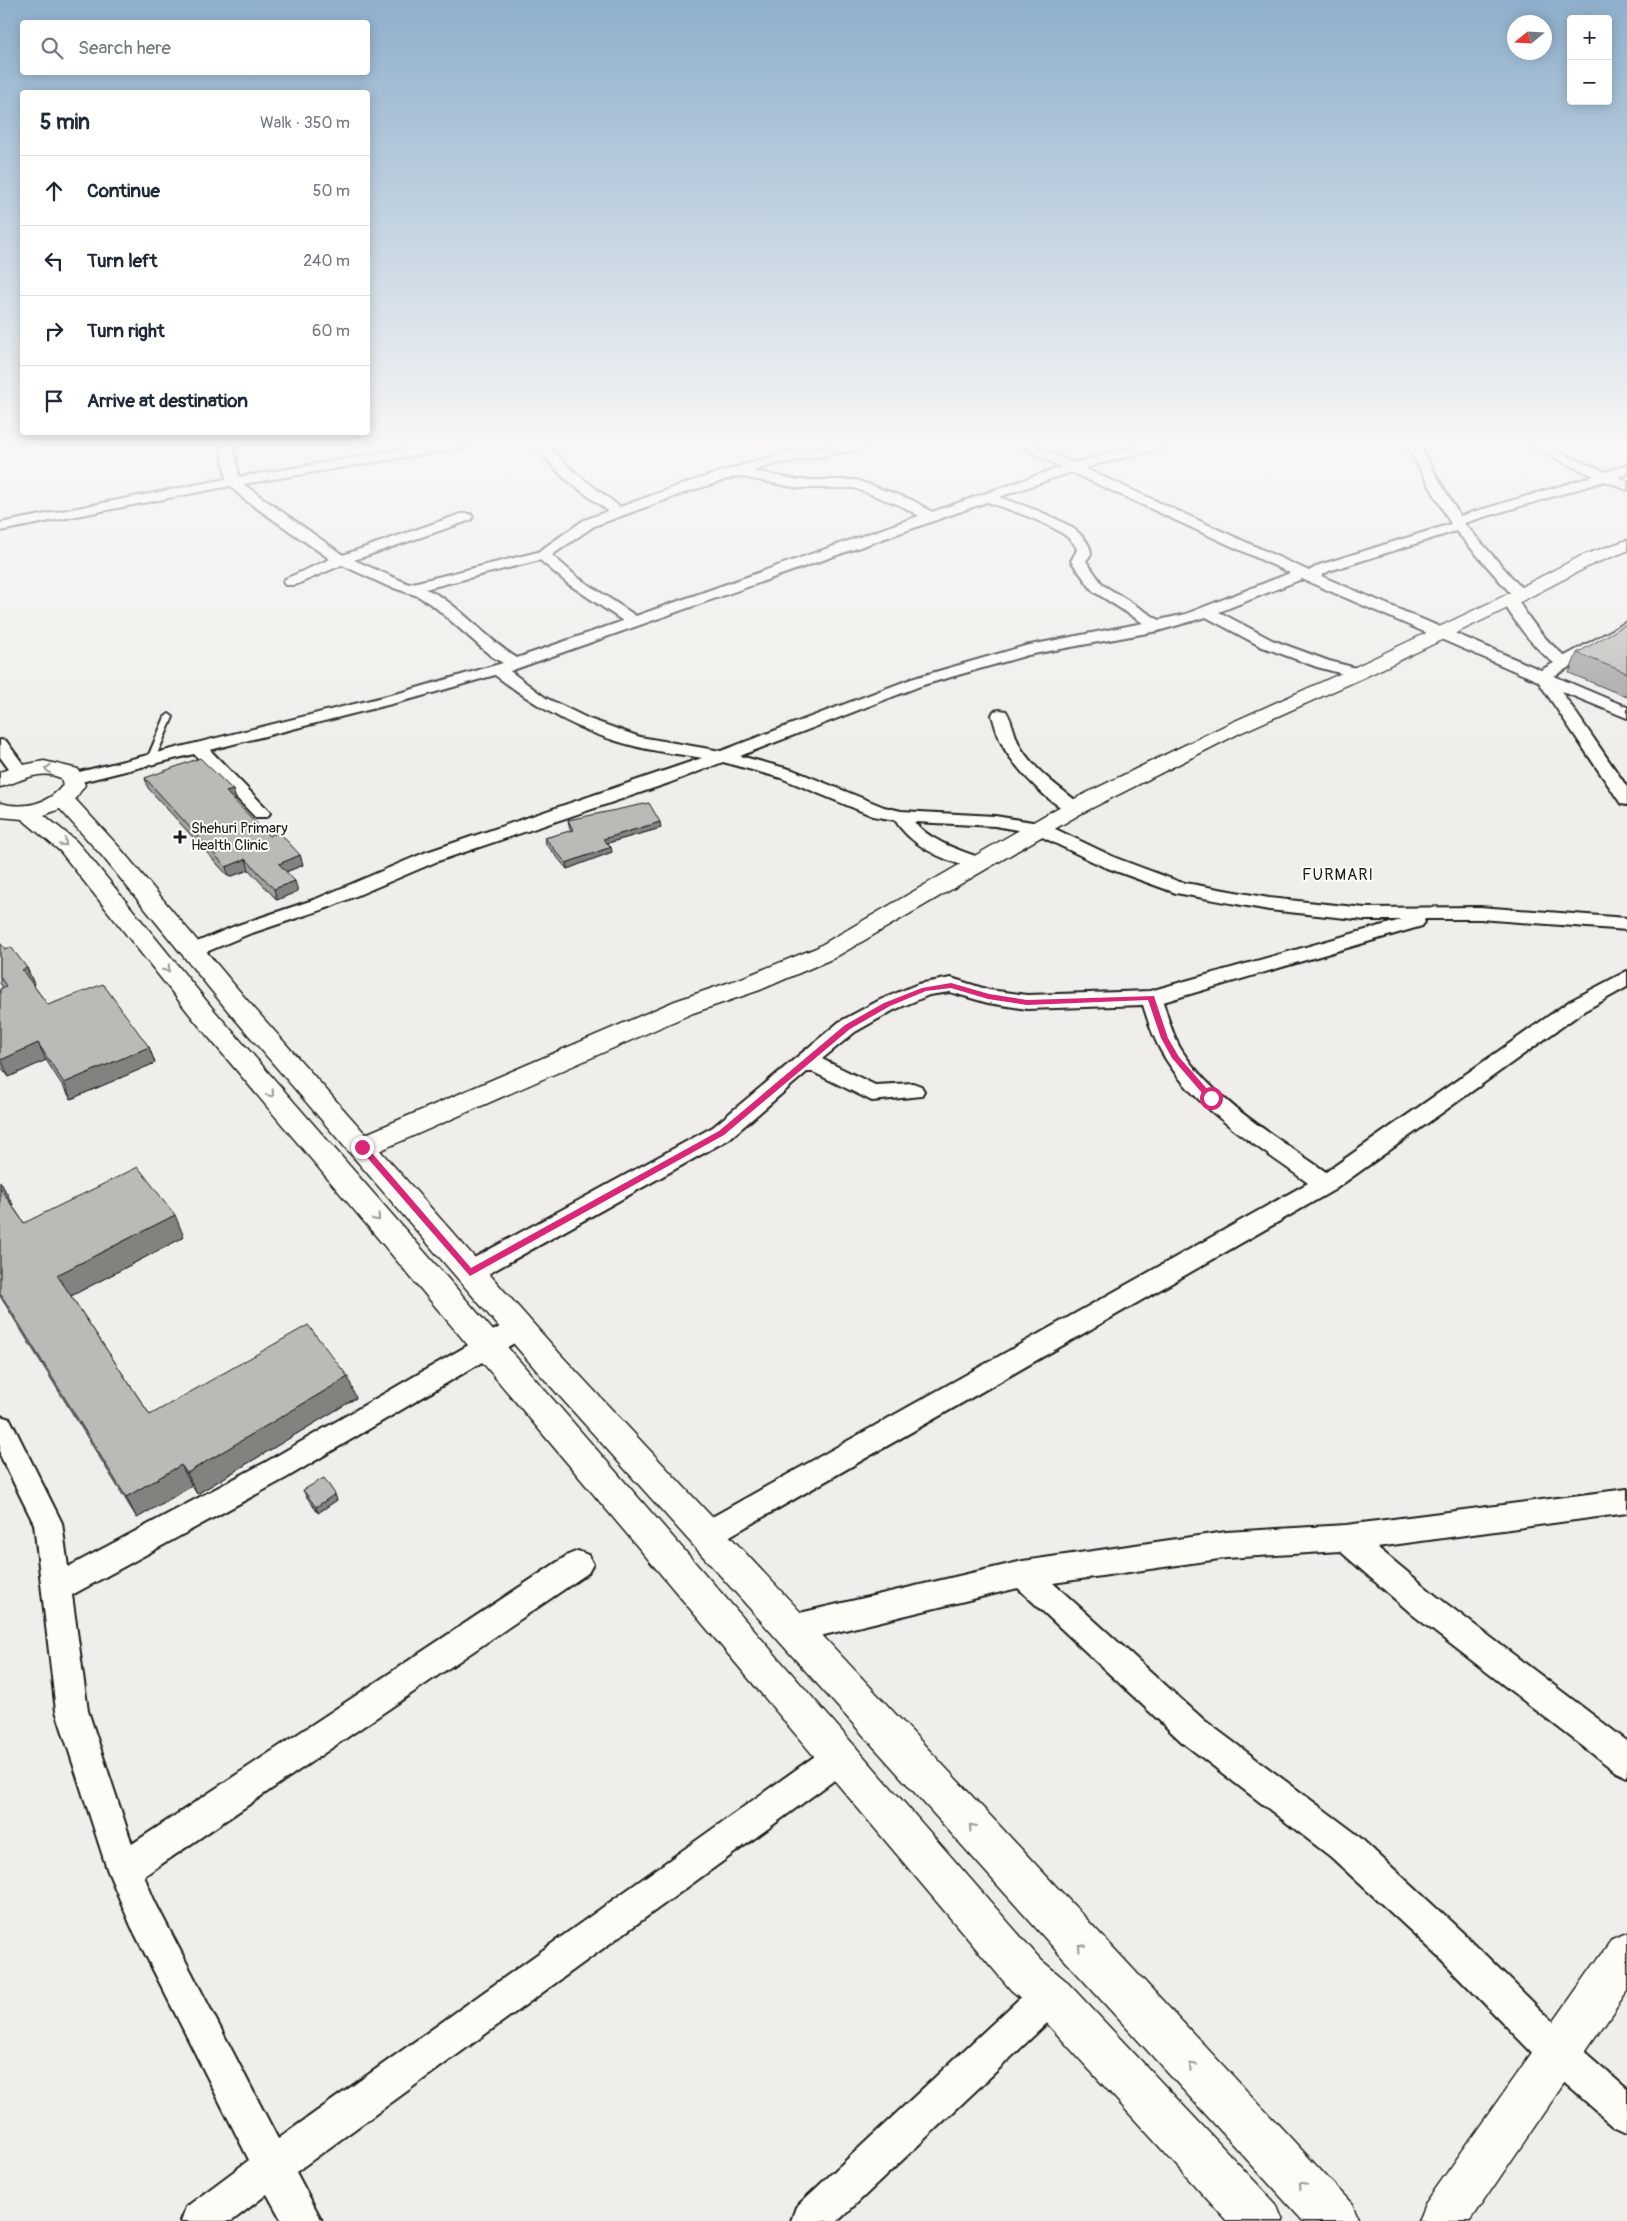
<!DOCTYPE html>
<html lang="en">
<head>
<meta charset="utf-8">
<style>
	body { margin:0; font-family:Pangolin,sans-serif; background:#f6f6f7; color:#1f2937 }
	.controls { position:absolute; right:15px; top:15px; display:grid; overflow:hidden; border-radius:5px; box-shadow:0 2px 12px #0003 }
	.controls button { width:45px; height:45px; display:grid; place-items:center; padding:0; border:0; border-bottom:1px solid #e0e1e3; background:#fff; color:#1f2937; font:25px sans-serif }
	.compass { position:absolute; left:1507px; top:15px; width:45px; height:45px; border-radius:50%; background:#fff; box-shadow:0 2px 12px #0003; rotate:252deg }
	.stop { position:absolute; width:15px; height:15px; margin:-11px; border:4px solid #db2777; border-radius:50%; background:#fff }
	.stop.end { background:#db2777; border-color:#fff; box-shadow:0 1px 5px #0008 }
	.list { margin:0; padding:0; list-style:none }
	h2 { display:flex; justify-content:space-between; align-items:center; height:65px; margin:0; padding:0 20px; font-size:21px }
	h2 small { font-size:16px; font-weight:400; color:#747a83 }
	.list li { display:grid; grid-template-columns:32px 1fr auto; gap:15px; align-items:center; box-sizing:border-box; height:70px; padding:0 20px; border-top:1px solid #e0e1e3 }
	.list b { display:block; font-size:19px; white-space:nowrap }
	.list em { font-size:16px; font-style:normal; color:#747a83 }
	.icon { flex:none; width:28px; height:28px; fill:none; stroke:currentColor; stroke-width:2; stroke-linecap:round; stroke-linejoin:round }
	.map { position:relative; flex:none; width:1627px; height:2221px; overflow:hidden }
	.search { position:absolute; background:#fff; box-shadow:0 2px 12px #0003; left:20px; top:20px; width:350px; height:55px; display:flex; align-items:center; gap:12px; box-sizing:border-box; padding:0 18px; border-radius:5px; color:#747a83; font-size:19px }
	.panel { position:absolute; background:#fff; box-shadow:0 2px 12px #0003; left:20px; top:90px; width:350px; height:345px; border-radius:5px }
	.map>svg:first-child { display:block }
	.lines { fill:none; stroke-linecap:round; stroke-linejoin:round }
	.service-casing { stroke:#1c1c1c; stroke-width:4 }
	.minor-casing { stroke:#1c1c1c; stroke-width:4 }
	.tertiary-casing { stroke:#1c1c1c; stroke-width:3 }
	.secondary-casing { stroke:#1c1c1c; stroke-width:3 }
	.service { fill:#fdfcf7; fill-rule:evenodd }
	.minor { fill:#fdfcf7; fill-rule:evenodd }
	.tertiary { fill:#fdfcf7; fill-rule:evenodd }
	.secondary { fill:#fdfcf7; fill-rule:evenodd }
	.wall { fill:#a1a09d; stroke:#1c1c1c }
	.shaded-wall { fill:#83827f; stroke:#1c1c1c }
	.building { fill:#bbbab6; stroke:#1c1c1c }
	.oneway { stroke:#989794 }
	.route { fill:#db2777 }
	.poi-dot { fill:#1c1c1c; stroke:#fdfcf7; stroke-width:2 }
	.labels { text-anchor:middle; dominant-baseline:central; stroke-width:4; stroke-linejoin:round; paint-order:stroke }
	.poi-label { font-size:15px; fill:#1c1c1c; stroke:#fdfcf7; text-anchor:start }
	.neighbourhood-label { font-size:16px; letter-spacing:1px; fill:#1c1c1c; stroke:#fdfcf7 }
</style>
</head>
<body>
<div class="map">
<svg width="1627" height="2221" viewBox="0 0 1627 2221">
	<rect width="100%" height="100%" fill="#f0eeea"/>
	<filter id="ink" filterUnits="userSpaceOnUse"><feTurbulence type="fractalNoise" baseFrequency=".02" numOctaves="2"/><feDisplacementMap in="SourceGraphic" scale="10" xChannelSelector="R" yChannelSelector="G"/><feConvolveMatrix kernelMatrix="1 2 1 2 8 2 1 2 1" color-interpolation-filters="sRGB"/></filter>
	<g filter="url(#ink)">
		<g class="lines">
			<g class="service-casing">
				<path id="service" d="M169,714L173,717L155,759L151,762L148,761L147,759L165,717Z"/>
			</g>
			<g class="minor-casing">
				<path id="minor" d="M221,442H233L239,477L447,442H477L471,446L243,484L343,555L461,514H471L473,517L471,520L354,560L409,584L538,552L584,520L608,511L563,477L531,442H544L573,471L620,507C702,477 795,442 882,442L876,446L772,465L753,471L798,480H856L912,500L932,512L1061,467L1012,442H1028L1073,463L1153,442H1174L1172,445L1084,468L1309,571L1319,565L1451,524L1405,442H1417L1460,516L1594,476L1519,442H1536L1606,472L1627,465V474L1618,477L1627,481V490L1605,481L1464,523L1524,591L1526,594L1524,597L1516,598C1530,620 1544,640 1565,656L1627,622V633L1554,676L1627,707V718L1561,691L1627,787V805L1621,804L1538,681L1302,579L1219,612L1272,640L1329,661L1364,670L1366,673L1364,676L1358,678L1317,667L1260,646L1206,617L1158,631L1028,655L923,685L740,756L793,770L884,807L901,811L995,816L1045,824L1116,858L1180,882L1269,898L1365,908L1480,907L1627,918V930L1480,919H1423L1425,922L1422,926L1163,1002C1168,1018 1173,1037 1182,1051C1216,1103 1277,1137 1326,1172L1570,1001L1627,971V987L1584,1011L1334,1190L716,1544L706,1548L696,1544L692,1535L696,1526L1308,1183C1257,1145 1193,1109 1161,1051C1153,1037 1148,1021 1143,1005L1027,1009L988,1003L950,992L929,995L894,1010L855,1032L822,1059L875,1085L913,1083L921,1086L924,1091L921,1096L872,1101L813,1072H807L729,1139L479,1279L470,1282L461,1279L458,1272L461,1265L713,1127L839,1022L880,1000L918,984L951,978L989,990L1027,995L1150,991L1401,920H1365L1269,910L1176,893L1102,866L1034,833L995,826L914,822C933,843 960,850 986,860L988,864L986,868L979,870C948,862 912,848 895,820L873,816L781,778L723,762L669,783L438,861L330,907L249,934L199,955L192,957L185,955L182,951L185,947L235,926L316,899L424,853L702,758C680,754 656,752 634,746C581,733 538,708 495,675L415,698L210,750L267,809L270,813L267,817H255L194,754L73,784L67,783L64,779L67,775L403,692L503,663L491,656L435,607L418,596L385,585L342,565L295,585H285L283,582L285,579L330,559L245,500L230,486L0,531V523L226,479ZM1071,472L1290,573L1186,614L1159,620L1103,585L1086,561L1091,554C1090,524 1023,506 999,497ZM737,476L798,488H854L902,506L919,516L636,616L577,577L552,555L594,526L687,492ZM987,502C1006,509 1072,528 1077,550L1071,561L1093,591L1143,623L1025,646L911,679L721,751L640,737L589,719L546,698L510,671ZM1456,531L1513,596L1505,597L1502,600C1516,624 1532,646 1554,663L1541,670L1321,576L1329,571ZM540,560L567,583L623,621L517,658C488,641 453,598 425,589Z
					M1000,710L1006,711C1013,722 1014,736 1021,748C1035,771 1059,787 1080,804L1083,808L1080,812C1058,817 1014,766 1004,748C998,737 995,726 992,715L994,711Z
					M0,740L6,741L26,768L29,772L26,776H14L0,757Z
					M519,1318L528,1321L532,1328L528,1335L286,1478L72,1595L88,1711L132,1844L568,1555L578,1551L588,1555L593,1564L588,1573L144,1876L155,1902L278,2139L829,1746L840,1741L851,1746L856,1757L851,1768L296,2172L322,2221H282L267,2194L232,2221H181L186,2207L249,2160L131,1926L107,1869L56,1711L34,1524L0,1455V1416L10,1419L62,1523L68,1567L266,1462L510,1321Z
					M1627,1489V1513L1377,1547L1435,1595L1627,1741V1777L1616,1772L1413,1615L1340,1551L1226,1558L1053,1583L1204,1720L1355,1833L1462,1932L1571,2040L1627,2089V2132L1614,2126L1545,2066L1438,1956L1331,1857L1182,1742L1018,1588L791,1643L780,1639L776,1629L780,1619L791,1615L1023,1561L1226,1532L1346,1525Z
					M1050,1977L1063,1982L1068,1995L1063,2008L838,2221H791L796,2207L1037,1982Z"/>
			</g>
			<g class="tertiary-casing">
				<path id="tertiary" d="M1627,540V551L1593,564L1516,604L1365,677L1240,733L1082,813L834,958L760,990L693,1013L372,1154L362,1157L352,1154L348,1147L352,1140L675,1001L742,978L816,948L1066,803L1226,725L1351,669L1504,596L1581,556Z
					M1627,1933V1991L1470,2221H1418L1425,2204L1612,1939Z"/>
			</g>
			<g class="secondary-casing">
				<path id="secondary" d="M44,761L78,769L85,785L75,799L119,847L246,999L560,1354L1352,2204L1359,2221H1303L1062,1957L538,1372L228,1011L103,857L60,809L44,815L76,841L89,856L213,1009L1041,1960L1065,1980L1276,2204L1283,2221H1227L1035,2010L1011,1990L195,1021L60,851L22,819L0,817V803C23,809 48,805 63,785L61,778C38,768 21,782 0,787V772L18,766Z"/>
			</g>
			<use href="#service" class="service"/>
			<use href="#minor" class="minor"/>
			<use href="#tertiary" class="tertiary"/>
			<use href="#secondary" class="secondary"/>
		</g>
		<path class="wall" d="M1627,624V697L1569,673L1577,653Z
			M145,778L233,790L236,800L234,801L269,836L300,855L303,865L286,872L298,891L277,900L249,870L229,877L148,788Z
			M568,820L661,828L608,843L612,852L567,869L546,844L545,838L571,831L569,825Z
			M0,943L5,949L27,968L34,984L33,985L48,1005L149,1047L155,1063L71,1099L46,1060L9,1077L0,1066V989L3,988L0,983Z
			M0,1181L13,1205H12L24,1223L184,1237L71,1296L150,1415L356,1398L197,1494L192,1486L137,1518L0,1296Z
			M303,1490L337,1500L318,1513L306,1496Z"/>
		<path class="shaded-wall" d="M233,790L236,800L230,802L226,792Z
			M660,822L661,828L604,844L603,839Z
			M611,847L612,852L567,869L566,863Z
			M300,855L303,865L281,874L279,864Z
			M246,859L249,870L229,877L226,867Z
			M295,881L298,891L277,900L274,889Z
			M27,968L34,984L29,987L22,970Z
			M38,1043L46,1060L9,1077L1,1060Z
			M149,1047L155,1063L71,1099L64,1083Z
			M0,1183H1L13,1205L9,1206L0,1188Z
			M175,1215L184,1237L69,1297L57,1275Z
			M348,1377L356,1398L197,1494L187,1473Z
			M181,1465L192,1486L137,1518L126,1497Z
			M335,1494L337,1500L318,1513L316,1507Z"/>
		<path class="building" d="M1627,624V673L1577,653Z
			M200,758L233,790L226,792L269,836L279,832L300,855L279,864L295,881L274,889L246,859L226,867L145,778Z
			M649,803L660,822L603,839L611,847L566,863L545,838L573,830L568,820Z
			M0,943L5,949L11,947L27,968L22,970L48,1005L103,984L149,1047L64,1083L38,1043L1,1060L0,1059V989L6,986L0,977Z
			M138,1167L175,1215L57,1275L150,1415L308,1325L348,1377L187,1473L181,1465L126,1497L0,1293V1188L24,1223Z
			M324,1478L335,1494L316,1507L303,1490Z"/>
		<defs><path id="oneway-chevron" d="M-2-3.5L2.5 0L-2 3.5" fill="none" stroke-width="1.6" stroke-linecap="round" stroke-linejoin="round" transform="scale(1.25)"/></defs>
		<g class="oneway">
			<use href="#oneway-chevron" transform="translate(48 769) rotate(-177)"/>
			<use href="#oneway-chevron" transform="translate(64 843) rotate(43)"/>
			<use href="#oneway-chevron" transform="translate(167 969) rotate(51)"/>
			<use href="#oneway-chevron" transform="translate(271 1094) rotate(49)"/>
			<use href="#oneway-chevron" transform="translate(377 1218) rotate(49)"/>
			<use href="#oneway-chevron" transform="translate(972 1827) rotate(-132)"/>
			<use href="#oneway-chevron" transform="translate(1081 1947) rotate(-133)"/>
			<use href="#oneway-chevron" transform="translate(1192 2066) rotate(-133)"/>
			<use href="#oneway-chevron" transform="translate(1302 2185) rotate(-133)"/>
		</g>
	</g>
	<linearGradient id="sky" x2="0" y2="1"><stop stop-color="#8eafcc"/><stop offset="0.59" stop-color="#f8f7f6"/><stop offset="1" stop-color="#f8f7f6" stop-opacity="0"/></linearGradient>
	<rect width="1627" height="753" fill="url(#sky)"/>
	<path class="route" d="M951,983L989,994L1027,1000L1154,996L1168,1038L1179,1057L1215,1098L1208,1100L1172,1058L1161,1038L1148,1000L1027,1005L988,999L951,988L926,991L890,1006L850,1029L724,1135L470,1276L358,1147L365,1145L471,1268L719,1131L845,1025L884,1003L922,988Z"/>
	<path class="poi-dot" d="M177.5 829.5h5v5h5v5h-5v5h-5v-5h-5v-5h5z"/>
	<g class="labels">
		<g class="poi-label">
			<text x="191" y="828">Shehuri Primary<tspan x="191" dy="17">Health Clinic</tspan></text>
		</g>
		<g class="neighbourhood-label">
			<text x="1338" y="875">FURMARI</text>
		</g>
	</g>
</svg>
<div class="controls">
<button>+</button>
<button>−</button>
</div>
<svg class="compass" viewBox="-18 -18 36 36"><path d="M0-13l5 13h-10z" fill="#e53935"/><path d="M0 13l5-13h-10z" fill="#747a83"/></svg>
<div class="stop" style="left:1211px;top:1098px"></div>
<div class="stop end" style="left:362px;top:1147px"></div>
<div class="search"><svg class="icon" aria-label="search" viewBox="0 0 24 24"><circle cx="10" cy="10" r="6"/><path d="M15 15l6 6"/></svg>Search here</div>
<section class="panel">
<h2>5 min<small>Walk · 350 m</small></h2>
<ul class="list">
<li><svg class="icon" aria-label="ahead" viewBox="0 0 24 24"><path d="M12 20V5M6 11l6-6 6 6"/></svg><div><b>Continue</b></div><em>50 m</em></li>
<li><svg class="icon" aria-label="left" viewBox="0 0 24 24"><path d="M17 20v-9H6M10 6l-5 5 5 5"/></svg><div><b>Turn left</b></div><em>240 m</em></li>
<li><svg class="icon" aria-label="right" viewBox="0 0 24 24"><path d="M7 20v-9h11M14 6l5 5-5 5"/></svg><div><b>Turn right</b></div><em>60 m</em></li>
<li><svg class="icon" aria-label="arrive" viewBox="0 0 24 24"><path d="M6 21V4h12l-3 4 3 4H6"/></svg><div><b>Arrive at destination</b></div></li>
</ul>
</section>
</div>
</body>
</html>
